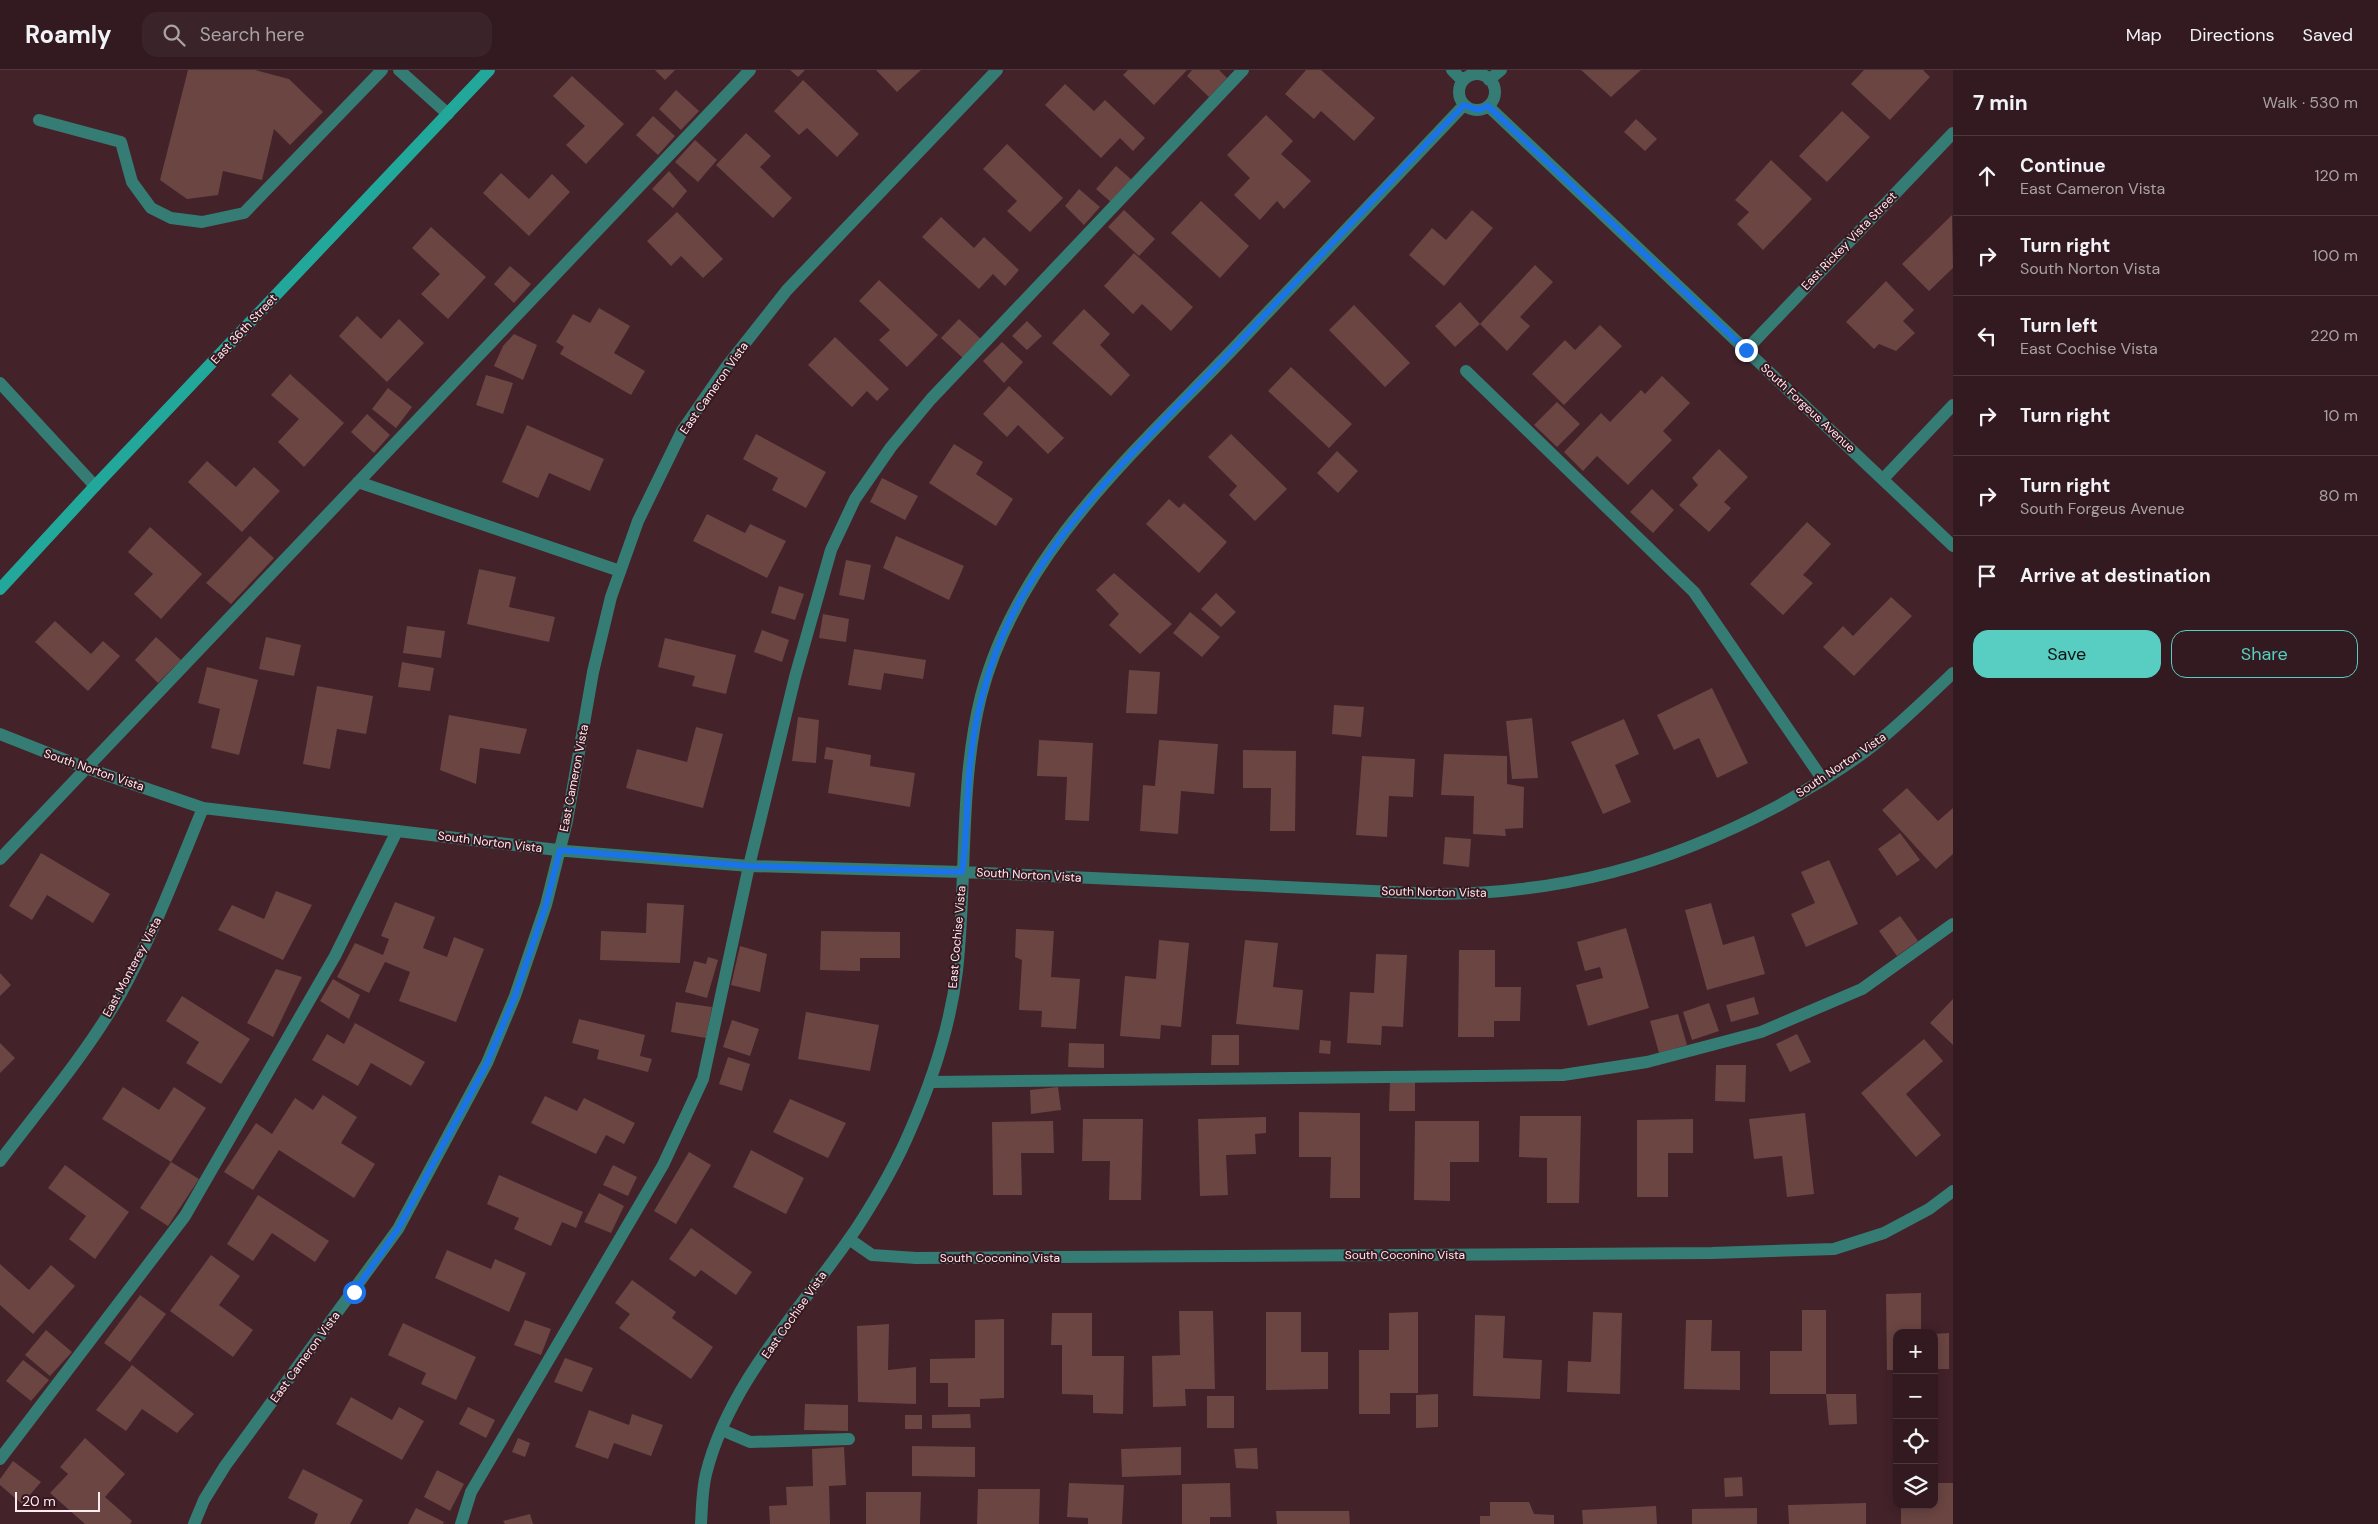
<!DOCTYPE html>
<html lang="en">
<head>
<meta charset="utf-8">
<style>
	body { margin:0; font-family:"DM Sans",sans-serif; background:#3a2329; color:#f1f3f6 }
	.controls { position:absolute; right:15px; bottom:15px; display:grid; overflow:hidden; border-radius:10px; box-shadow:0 2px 12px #0003 }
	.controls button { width:45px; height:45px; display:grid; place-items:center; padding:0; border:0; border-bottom:1px solid #4d383e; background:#321a20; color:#f1f3f6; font:25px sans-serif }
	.scale { position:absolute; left:15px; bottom:12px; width:85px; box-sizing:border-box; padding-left:5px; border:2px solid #ffecf0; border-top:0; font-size:14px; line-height:18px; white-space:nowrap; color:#ffecf0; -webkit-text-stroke:4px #381820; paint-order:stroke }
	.stop { position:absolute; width:15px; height:15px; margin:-11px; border:4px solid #1a73e8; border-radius:50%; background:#fff }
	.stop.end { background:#1a73e8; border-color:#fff; box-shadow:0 1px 5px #0008 }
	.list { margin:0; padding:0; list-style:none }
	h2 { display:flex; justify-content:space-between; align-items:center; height:65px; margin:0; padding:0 20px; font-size:21px }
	h2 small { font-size:16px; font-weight:400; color:#a8a1a5 }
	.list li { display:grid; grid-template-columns:32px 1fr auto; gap:15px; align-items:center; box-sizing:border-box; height:80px; padding:0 20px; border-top:1px solid #4d383e }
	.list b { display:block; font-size:19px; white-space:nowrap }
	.list p { margin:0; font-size:16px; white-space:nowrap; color:#a8a1a5 }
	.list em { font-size:16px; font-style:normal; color:#a8a1a5 }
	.actions { display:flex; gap:10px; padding:15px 20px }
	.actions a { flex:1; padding:11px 0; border:1px solid #57cec1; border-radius:15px; text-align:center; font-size:18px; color:#57cec1 }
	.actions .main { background:#57cec1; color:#111 }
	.icon { flex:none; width:28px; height:28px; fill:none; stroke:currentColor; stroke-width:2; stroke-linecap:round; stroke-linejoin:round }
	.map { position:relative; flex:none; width:1953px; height:1454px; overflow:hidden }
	header { display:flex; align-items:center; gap:30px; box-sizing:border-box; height:70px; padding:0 25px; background:#321a20; border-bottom:1px solid #4d383e }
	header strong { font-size:24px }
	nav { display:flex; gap:28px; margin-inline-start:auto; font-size:18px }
	.search { width:350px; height:45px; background:#3a2329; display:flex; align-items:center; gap:12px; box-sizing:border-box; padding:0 18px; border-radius:15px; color:#a8a1a5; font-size:19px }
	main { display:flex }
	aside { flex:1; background:#321a20 }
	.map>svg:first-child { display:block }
	.building { fill:#6a4542 }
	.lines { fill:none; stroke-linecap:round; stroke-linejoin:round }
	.lane { stroke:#357c74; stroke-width:12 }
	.street { stroke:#357c74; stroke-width:12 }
	.secondary { stroke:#22a89b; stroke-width:12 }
	.route { stroke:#1a73e8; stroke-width:6 }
	.labels { text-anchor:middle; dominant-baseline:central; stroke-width:4; stroke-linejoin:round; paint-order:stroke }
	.street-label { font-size:12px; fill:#ffecf0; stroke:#381820 }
</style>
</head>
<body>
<header>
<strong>Roamly</strong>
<div class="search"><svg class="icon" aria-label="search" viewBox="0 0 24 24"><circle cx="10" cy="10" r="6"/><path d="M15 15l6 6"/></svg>Search here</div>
<nav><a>Map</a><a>Directions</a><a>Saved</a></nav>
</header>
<main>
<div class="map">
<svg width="1953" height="1454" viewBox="0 0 1953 1454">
	<rect width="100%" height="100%" fill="#43222a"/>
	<path class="building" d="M188,0H255L289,9L323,42L290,75L274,59L262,110L223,101L218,125L187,129L160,110Z
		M655,0H675L665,10Z
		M790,0H805L798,7Z
		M876,0H921L897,22Z
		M1128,0H1187L1154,35L1123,5Z
		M1192,0H1219L1227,8L1209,27L1187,6Z
		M1306,0H1321L1375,48L1354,71L1321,41L1314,49L1285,24Z
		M1581,0H1641L1611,27Z
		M1864,0H1923L1930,7L1890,50L1851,14Z
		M572,6L624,54L586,94L566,75L585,56L553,26Z
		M803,10L859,64L837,87L807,58L799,65L774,41Z
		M1065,14L1094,41L1105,30L1145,68L1133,81L1120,68L1101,88L1045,35Z
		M676,20L699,41L681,60L659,39Z
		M1842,41L1870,67L1827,112L1799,86Z
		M1266,45L1293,71L1281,84L1311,111L1284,139L1277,131L1260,150L1234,125L1250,108L1227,85Z
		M653,46L675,66L658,85L636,65Z
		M1636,49L1657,69L1645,81L1624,62Z
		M746,63L771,86L760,97L792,128L773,148L716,95Z
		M695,70L717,90L698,112L675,92Z
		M1007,74L1063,128L1030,162L1007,141L1017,131L983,99Z
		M1771,90L1812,129L1763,180L1737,154L1749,142L1735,130Z
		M1116,96L1132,110L1112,133L1096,119Z
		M669,101L687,121L673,138L652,119Z
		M501,103L529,129L552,104L570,122L529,166L483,123Z
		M1079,119L1100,137L1084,155L1065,136Z
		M1201,131L1249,176L1220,208L1171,163Z
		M1124,140L1155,169L1139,186L1108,157Z
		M1472,140L1493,158L1444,216L1409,185L1432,158L1446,170Z
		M677,142L723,189L703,208L681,186L671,196L647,171Z
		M1952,145L1953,198L1929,221L1902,194Z
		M941,147L974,178L984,167L1019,200L1005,216L993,204L979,219L922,167Z
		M431,157L486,207L448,249L421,224L440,204L412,178Z
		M1134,183L1193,237L1171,261L1142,234L1133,244L1104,216Z
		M1535,195L1553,212L1520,247L1530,256L1507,281L1480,254Z
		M510,196L531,214L514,233L494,214Z
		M879,210L938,265L907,297L879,270L890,260L859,231Z
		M1886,211L1914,240L1903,251L1915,263L1896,281L1879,274L1874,279L1846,252Z
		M1460,232L1480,254L1455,277L1435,256Z
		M1354,235L1410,293L1385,317L1329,260Z
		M599,238L630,256L614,283L645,301L631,325L560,284L564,277L556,272L573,244L590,253Z
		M1084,239L1110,264L1100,275L1130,305L1111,326L1052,273Z
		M357,246L381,269L399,249L424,273L387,312L339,266Z
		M959,249L982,270L964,289L941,268Z
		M1027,251L1042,266L1027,280L1012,266Z
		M1600,255L1622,276L1564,335L1532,304L1565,270L1575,280Z
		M514,264L537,275L523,310L494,296L503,276Z
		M835,267L889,319L877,331L867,321L852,337L808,295Z
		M1002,272L1023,292L1004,313L983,291Z
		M1291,297L1352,354L1329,378L1268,321Z
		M290,304L344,353L304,397L278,372L299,349L271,325Z
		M486,305L513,313L503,344L476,335Z
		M1662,306L1690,333L1663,361L1672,370L1628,415L1597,386L1583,401L1564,382L1601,343L1610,352L1641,320L1645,324Z
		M1009,316L1064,368L1048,384L1018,355L1007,367L983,344Z
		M388,318L412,337L396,358L372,339Z
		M1557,332L1580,354L1557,377L1534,355Z
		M367,344L390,365L374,383L351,362Z
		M527,355L604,389L590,421L549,403L538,428L502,412Z
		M756,364L826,402L806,438L772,420L778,408L743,389Z
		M1231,364L1287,419L1255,451L1229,425L1237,416L1208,387Z
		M954,374L983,392L976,404L1013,429L996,456L929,413Z
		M1719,379L1748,407L1724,432L1731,438L1709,462L1679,435L1698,415L1692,408Z
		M1337,381L1358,401L1338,423L1317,403Z
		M207,391L236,417L254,397L280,421L242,462L188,412Z
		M882,408L918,426L905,450L870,432Z
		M1652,419L1674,440L1653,463L1630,442Z
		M1169,429L1179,438L1184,433L1227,472L1199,503L1146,454Z
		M707,444L745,463L750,454L786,471L767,508L693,471Z
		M1807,452L1831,474L1803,505L1813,513L1783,545L1750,514Z
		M150,457L202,504L161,549L134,524L153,504L128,482Z
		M250,466L274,488L231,534L206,513Z
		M896,466L964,496L949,530L883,498Z
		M846,490L871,495L864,530L839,525Z
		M479,499L516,507L509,537L555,547L549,572L467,554Z
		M1114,503L1172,554L1140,584L1109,555L1119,544L1096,520Z
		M779,516L804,524L795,550L771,543Z
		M1216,523L1236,542L1221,557L1201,539Z
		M1891,527L1912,546L1854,606L1823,577L1843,556L1853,566Z
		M1190,542L1220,567L1202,587L1173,563Z
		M823,544L849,549L846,572L819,568Z
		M55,551L91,584L103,571L120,586L88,621L35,572Z
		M407,556L445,561L441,588L403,583Z
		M762,560L789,570L782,592L754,582Z
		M156,567L181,590L158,613L135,590Z
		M266,567L301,575L294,606L259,599Z
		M665,568L736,585L726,624L692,616L695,606L658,597Z
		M854,579L926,590L923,609L884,603L881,620L848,615Z
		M402,592L434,598L430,621L398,617Z
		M207,597L258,610L239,685L211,678L220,639L198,633Z
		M1129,600L1160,602L1157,644L1126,643Z
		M317,616L373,626L366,664L337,659L330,699L303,694Z
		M1712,618L1748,693L1717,708L1699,668L1674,680L1657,645Z
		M1334,635L1364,637L1361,667L1332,664Z
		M449,645L527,659L520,684L480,678L476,714L440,700Z
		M798,647L819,650L816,693L792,691Z
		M1532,648L1538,708L1512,709L1506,651Z
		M1624,649L1639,684L1615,695L1631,732L1603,744L1571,672Z
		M696,657L723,664L703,738L626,718L637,679L687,692Z
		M1039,670L1093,673L1089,751L1065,750L1067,707L1037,706Z
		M1159,670L1218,674L1214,724L1181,721L1178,764L1140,761L1143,715L1155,716Z
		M826,677L871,685L870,696L915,703L910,737L828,723L833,690L824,689Z
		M1243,680L1296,681L1295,761H1270L1271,718H1243Z
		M1444,684L1507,686V714L1524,717L1523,758L1505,759L1506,766L1473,764L1474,726L1441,725Z
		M1362,686L1415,689L1413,727L1389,726L1387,767L1356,765Z
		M1907,718L1938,751L1953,738V784L1936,799L1882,740Z
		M1900,763L1920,790L1897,806L1878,779Z
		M1445,767L1471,769L1469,797L1443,794Z
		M41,783L110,824L93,853L47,825L32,850L9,836Z
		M1829,790L1858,854L1806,877L1791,844L1815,833L1801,802Z
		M276,821L312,835L283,890L218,860L232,835L264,849Z
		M395,832L435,847L423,878L447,887L454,867L484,879L456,952L399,931L410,902L385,892L369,923L337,907L355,873L383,885L389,869L381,866Z
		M647,833L684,835L680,893L600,890L601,861L646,863Z
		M1711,833L1723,875L1754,866L1765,904L1707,920L1685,840Z
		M1900,846L1918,871L1897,886L1879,861Z
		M1626,858L1649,938L1588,956L1576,915L1603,908L1600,897L1585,901L1577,872Z
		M1016,859L1054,861L1051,907L1080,909L1076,959L1041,957L1042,941L1019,940L1022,890L1015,887Z
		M821,861L900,862V888H860V901L820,900Z
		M1159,870L1189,873L1181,957L1161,955L1160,969L1120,966L1125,906L1156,909Z
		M1245,870L1278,873L1273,917L1303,920L1299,960L1236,954Z
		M740,876L767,884L760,922L731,915Z
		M1459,880H1495V917H1521L1520,951H1494V967H1458Z
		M1376,884L1407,885L1403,957L1382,956L1381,975L1347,973L1350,922L1374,923Z
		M708,887L718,890L707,928L685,922L694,891L706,894Z
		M276,899L302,907L273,967L247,953Z
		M0,903L11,915L0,926Z
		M333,909L360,925L349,949L320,931Z
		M182,926L250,969L221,1014L186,993L199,972L166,951Z
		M1754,927L1759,944L1731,952L1726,935Z
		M1953,929V975L1930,953Z
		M676,932L712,937L706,968L671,962Z
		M1709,933L1719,961L1692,970L1683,942Z
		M806,942L879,955L870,1001L798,989Z
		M1678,944L1687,975L1659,983L1650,951Z
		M579,949L645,965L640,986L652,989L648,1002L597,989L599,980L572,973Z
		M732,950L759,959L750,986L723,977Z
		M355,953L425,992L411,1016L371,993L358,1016L312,990L327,964L344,974Z
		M1797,964L1811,992L1790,1002L1776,974Z
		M1212,965H1239V995H1211Z
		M1924,969L1943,991L1906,1024L1941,1065L1916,1087L1861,1023Z
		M1320,970L1331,971L1330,984L1319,983Z
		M0,973L15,988L0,1003Z
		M1069,973L1104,974V998L1068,997Z
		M728,987L750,994L742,1021L719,1014Z
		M1716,995H1746L1745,1032L1715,1031Z
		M1390,1011L1415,1012V1041H1389Z
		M123,1017L159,1040L174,1017L206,1038L171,1092L199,1109L168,1156L140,1138L171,1092L102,1049Z
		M1058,1017L1061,1040L1031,1044L1030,1020Z
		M323,1025L357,1047L341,1073L375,1094L354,1128L279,1080L253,1120L224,1102L256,1053L272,1064L295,1028L313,1040Z
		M545,1026L577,1041L584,1028L635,1053L624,1074L606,1065L596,1084L531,1053Z
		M790,1029L846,1053L828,1088L773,1062Z
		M1299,1042L1360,1043V1128H1330L1331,1087H1299Z
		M1805,1043L1814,1124L1787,1127L1782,1086L1754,1089L1749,1049Z
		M1520,1046H1581L1579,1133H1547V1088L1519,1087Z
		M1266,1047V1063L1255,1064L1256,1084L1226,1085L1228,1125L1200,1126L1198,1049Z
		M1083,1049H1143L1141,1130H1109L1110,1091H1082Z
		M1693,1049V1083H1668V1127H1637V1050Z
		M1053,1051L1054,1083H1021L1022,1125H993L992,1052Z
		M1415,1051H1479V1092H1450V1131L1414,1130Z
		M751,1080L804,1108L786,1144L733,1117Z
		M689,1082L711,1095L676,1154L654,1141Z
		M65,1095L129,1142L95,1189L69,1169L86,1146L48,1118Z
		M613,1095L637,1107L628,1126L603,1115Z
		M499,1105L583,1142L576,1158L562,1152L551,1176L514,1159L519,1148L487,1134Z
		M599,1123L624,1136L611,1163L584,1152Z
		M258,1125L329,1171L315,1192L272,1163L253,1191L227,1174Z
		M691,1158L752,1202L736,1225L701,1200L695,1207L669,1189Z
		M447,1180L491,1199L495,1189L526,1203L509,1242L435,1208Z
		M211,1185L240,1206L219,1235L253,1260L233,1287L170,1241Z
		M0,1194L29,1220L51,1195L75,1216L33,1264L0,1235Z
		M632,1210L676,1242L672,1248L713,1277L691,1309L619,1258L630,1244L615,1233Z
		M1921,1223V1263H1897V1300H1887L1886,1224Z
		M140,1225L166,1244L130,1292L104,1273Z
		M1802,1240H1826V1324H1770V1281H1802Z
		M1179,1241H1213L1215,1319H1185L1186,1336L1153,1337L1152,1286L1180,1285Z
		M1266,1242H1301V1282H1328V1319L1266,1320Z
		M1418,1242V1323H1390V1344H1359V1280H1389V1243Z
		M1593,1242L1622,1243L1620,1324L1567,1322L1568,1291L1591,1292Z
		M1052,1243H1092V1286H1124L1123,1344L1093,1343V1325L1062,1324V1275H1051Z
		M1475,1245L1505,1246L1503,1288L1542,1290L1540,1329L1473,1326Z
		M1004,1249V1328L980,1329V1337H948V1313H930V1289L975,1288V1250Z
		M525,1250L551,1259L541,1285L514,1275Z
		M1686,1250H1712L1711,1281H1740V1320L1684,1319Z
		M403,1253L476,1287L456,1330L421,1314L426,1303L388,1285Z
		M889,1254L888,1300L916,1297V1334L858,1332L857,1256Z
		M46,1260L72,1282L50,1306L25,1285Z
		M1949,1263V1299H1934V1264Z
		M565,1288L593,1298L582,1322L554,1312Z
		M23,1290L49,1310L31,1331L6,1311Z
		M132,1295L194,1344L177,1363L142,1339L126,1361L96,1340Z
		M1438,1324V1357L1416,1358V1325Z
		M1826,1324H1856L1857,1354L1829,1355Z
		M1207,1326H1234V1358H1207Z
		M351,1327L392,1350L399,1337L424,1351L402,1390L336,1354Z
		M805,1334L848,1335V1361L804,1360Z
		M468,1337L495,1350L486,1368L459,1354Z
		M589,1340L629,1355L632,1344L663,1355L651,1386L614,1373L608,1389L575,1377Z
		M970,1344L971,1358H932V1345Z
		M905,1345H922V1359H905Z
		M85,1368L125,1404L105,1427L132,1451L130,1454H85L50,1423L68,1404L60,1397Z
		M518,1368L530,1373L525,1387L512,1382Z
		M912,1376L975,1377V1407L912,1406Z
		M844,1377L846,1415L829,1416L830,1454H770L769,1436L787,1435L786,1417L813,1416L812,1379Z
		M1181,1377V1405L1122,1407L1121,1379Z
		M1257,1378L1258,1399L1236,1398L1234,1379Z
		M13,1391L41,1412L22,1434L0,1415V1409Z
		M303,1399L363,1430L350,1454H314L318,1444L288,1428Z
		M437,1400L464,1414L450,1441L424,1427Z
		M1742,1407L1743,1426L1725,1427L1724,1408Z
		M1069,1413L1124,1415L1122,1454H1088V1448L1067,1447Z
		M1230,1413L1231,1447H1210V1454H1182V1414Z
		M1934,1413H1953V1454H1901V1438H1924V1435H1934Z
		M978,1419H1040L1039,1454H977Z
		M866,1422H921L920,1454H866Z
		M1490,1432H1529L1534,1444L1554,1445V1454H1480V1446H1490Z
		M1866,1433V1454H1789L1788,1435Z
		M1656,1436L1657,1454H1583L1582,1440Z
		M416,1438L444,1452L443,1454H408Z
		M1757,1438V1454H1692V1439Z
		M1276,1441H1349L1350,1454H1277Z
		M530,1444L533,1454H505L503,1451Z"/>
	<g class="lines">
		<path class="lane" d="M399,0L448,44
			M39,50L121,72L132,112L151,138L171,148L202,152L244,143L382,0
			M1466,301L1694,522L1823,710
			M1883,409L1953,335
			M358,412L620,501
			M0,789L750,0
			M932,1012L1563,1005L1647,992L1761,962L1862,919L1953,854
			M722,1360L750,1372L849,1369
			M0,1389L185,1146L335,886L397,761
			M461,1454L471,1422L663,1095L703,1009L749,796L795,607L831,480L855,429L891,377L931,329L1243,0"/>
		<path class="street" d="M1452,0L1463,11
			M1459 22a18 18 0 1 1 36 0a18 18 0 1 1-36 0Z
			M1489,10L1501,0
			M1488,36L1953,476
			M1746,280L1953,63
			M0,313L95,416
			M0,664L86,698L203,738L566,781L749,796L962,802L1437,824C1564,823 1664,796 1776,737C1810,718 1845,698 1875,674C1902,652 1928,627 1953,603
			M0,1091C41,1037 86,984 120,925C153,865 177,801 203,738
			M849,1169L872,1185L916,1188L1712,1183L1834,1179L1884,1163L1929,1139L1953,1121
			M194,1454L204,1430L225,1396L398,1159L487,993L515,926L546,835L567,751L593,602L611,527L638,451L682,361L727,296L787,220L997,0
			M701,1454C702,1438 702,1420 706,1404C729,1310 806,1234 858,1156C878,1125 896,1094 910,1061C933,1009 950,957 957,901C967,811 959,713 981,626C1018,483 1136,381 1234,278C1311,197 1387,116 1464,35"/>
		<path class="secondary" d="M0,519L95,416L489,0"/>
	</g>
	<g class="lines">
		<path class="route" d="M354,1222L398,1159L487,993L515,926L546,835L560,780L749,796L962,802C968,761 966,719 972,678C976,645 985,613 996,582C1040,465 1147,369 1232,280C1309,198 1386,115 1464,35L1478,40L1488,36L1746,280"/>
	</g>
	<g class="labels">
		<g class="street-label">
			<text transform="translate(1849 171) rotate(-46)">East Rickey Vista Street</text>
			<text transform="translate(244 259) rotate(-47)">East 36th Street</text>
			<text transform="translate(714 318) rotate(-55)">East Cameron Vista</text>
			<text transform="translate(1808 338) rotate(43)">South Forgeus Avenue</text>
			<text transform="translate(1841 695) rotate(-34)">South Norton Vista</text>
			<text transform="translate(94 700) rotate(19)">South Norton Vista</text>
			<text transform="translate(574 708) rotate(-79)">East Cameron Vista</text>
			<text transform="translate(490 772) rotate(7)">South Norton Vista</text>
			<text transform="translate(1029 805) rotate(3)">South Norton Vista</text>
			<text transform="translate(1434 822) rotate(1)">South Norton Vista</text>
			<text transform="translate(957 867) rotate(-85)">East Cochise Vista</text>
			<text transform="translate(132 897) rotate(-62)">East Monterey Vista</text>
			<text x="1405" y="1185">South Coconino Vista</text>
			<text x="1000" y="1188">South Coconino Vista</text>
			<text transform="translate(794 1245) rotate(-55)">East Cochise Vista</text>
			<text transform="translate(305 1287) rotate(-54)">East Cameron Vista</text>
		</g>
	</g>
</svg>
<div class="controls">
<button>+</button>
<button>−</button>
<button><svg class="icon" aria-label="locate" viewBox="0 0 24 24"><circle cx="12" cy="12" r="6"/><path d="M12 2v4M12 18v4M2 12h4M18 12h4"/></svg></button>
<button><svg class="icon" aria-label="layers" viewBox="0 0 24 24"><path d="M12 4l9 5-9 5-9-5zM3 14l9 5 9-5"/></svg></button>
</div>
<div class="scale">20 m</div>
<div class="stop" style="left:354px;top:1222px"></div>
<div class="stop end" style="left:1746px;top:280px"></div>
</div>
<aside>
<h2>7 min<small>Walk · 530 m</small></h2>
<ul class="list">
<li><svg class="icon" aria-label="ahead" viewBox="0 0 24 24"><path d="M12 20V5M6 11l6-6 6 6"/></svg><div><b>Continue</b><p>East Cameron Vista</p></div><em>120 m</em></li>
<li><svg class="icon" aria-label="right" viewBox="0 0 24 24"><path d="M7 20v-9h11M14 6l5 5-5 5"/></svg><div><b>Turn right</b><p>South Norton Vista</p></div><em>100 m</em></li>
<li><svg class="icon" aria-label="left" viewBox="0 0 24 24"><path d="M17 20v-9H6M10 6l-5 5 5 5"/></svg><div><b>Turn left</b><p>East Cochise Vista</p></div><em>220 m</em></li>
<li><svg class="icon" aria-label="right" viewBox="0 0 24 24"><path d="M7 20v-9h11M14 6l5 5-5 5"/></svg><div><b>Turn right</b></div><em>10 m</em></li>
<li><svg class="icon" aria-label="right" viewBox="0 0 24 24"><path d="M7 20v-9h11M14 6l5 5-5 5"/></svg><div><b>Turn right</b><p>South Forgeus Avenue</p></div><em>80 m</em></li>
<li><svg class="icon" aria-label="arrive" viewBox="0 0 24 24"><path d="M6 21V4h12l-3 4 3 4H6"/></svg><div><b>Arrive at destination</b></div></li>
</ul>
<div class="actions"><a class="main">Save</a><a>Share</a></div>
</aside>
</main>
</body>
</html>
